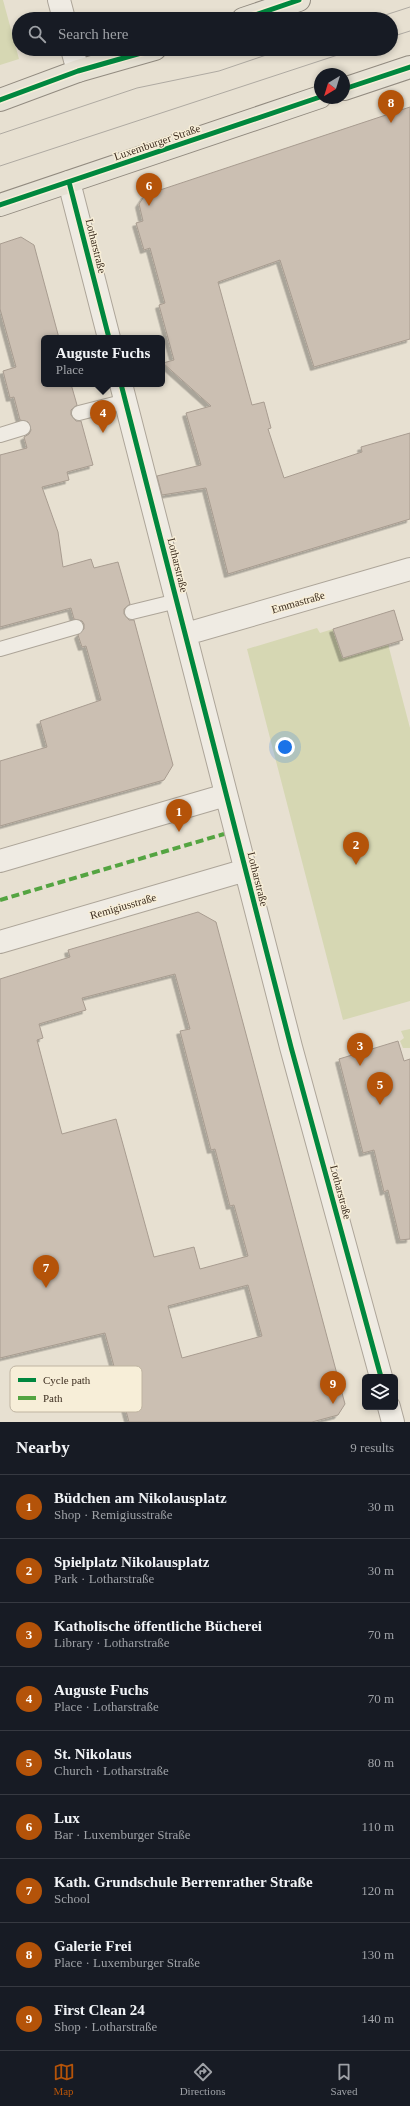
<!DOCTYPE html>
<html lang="en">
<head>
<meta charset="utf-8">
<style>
	body { margin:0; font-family:Georgia,serif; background:#242831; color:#f1f3f6 }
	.controls { position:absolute; right:12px; bottom:12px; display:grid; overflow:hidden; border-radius:6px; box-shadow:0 2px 6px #0003 }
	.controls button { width:36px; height:36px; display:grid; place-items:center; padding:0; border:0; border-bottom:1px solid #363941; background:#171b24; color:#f1f3f6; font:20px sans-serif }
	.compass { position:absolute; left:314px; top:68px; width:36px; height:36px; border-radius:50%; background:#171b24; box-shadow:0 2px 6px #0003; rotate:218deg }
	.you { position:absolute; left:285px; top:747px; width:14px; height:14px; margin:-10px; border:3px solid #fff; border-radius:50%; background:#1a73e8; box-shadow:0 0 0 6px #1a73e833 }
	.badge { display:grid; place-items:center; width:26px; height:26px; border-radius:50%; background:#b45309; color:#fff; font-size:13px; font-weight:700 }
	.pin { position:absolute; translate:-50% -33px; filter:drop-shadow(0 1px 2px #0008) }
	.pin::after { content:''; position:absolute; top:21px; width:14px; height:12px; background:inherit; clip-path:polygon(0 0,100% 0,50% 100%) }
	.popup { position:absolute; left:41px; top:335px; width:124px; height:52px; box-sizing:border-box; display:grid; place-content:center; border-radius:6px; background:#171b24; filter:drop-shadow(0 1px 3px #0005); font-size:13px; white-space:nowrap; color:#9ea1a6 }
	.popup b { font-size:15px; color:#f1f3f6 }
	.popup::after { content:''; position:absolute; left:50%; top:100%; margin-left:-8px; border:8px solid transparent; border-top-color:#171b24 }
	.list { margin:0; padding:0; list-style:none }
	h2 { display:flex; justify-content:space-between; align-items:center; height:52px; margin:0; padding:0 16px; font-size:17px }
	h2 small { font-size:13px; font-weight:400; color:#9ea1a6 }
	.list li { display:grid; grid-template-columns:26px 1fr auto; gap:12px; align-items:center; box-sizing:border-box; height:64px; padding:0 16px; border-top:1px solid #363941 }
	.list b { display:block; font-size:15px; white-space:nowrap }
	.list p { margin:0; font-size:13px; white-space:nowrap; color:#9ea1a6 }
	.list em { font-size:13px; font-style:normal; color:#9ea1a6 }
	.icon { flex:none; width:22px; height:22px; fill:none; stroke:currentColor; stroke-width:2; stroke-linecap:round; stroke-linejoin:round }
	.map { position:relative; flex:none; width:410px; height:1422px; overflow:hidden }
	.search { position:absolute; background:#171b24; box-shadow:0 2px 6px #0003; left:12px; right:12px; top:12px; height:44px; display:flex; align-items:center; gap:10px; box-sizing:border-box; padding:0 14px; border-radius:22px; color:#9ea1a6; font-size:15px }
	.sheet { height:628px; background:#171b24 }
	nav { display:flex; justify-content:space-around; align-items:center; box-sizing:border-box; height:56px; border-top:1px solid #363941; background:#171b24; font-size:11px; color:#9ea1a6 }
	nav a { display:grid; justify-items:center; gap:2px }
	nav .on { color:#b45309 }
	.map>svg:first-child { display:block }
	.green { fill:#d6d7b3 }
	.building { fill:#cbbfb2; stroke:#a89c90; fill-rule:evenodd; filter:url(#shadow) }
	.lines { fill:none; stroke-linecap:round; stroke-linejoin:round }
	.lane-casing { stroke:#ada599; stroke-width:16 }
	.street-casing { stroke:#ada599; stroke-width:24 }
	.primary-casing { stroke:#928b80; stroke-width:24 }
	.lane { stroke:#efebe3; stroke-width:14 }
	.street { stroke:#efebe3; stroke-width:22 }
	.primary { stroke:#e6e1d4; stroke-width:22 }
	.tram { stroke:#afaaa2; stroke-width:1 }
	.quiet { stroke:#54a441; stroke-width:4; stroke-dasharray:8 4; stroke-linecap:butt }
	.cycleway-casing { stroke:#f7eed8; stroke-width:8 }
	.cycleway { stroke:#00873e; stroke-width:5 }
	.labels { text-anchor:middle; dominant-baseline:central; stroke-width:3; stroke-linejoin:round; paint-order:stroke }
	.street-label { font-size:11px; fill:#3d2e20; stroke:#f7eed8 }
	.key { fill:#f7eed8; stroke:#bfb4a1; stroke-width:1 }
	.key-label { font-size:11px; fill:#3d2e20 }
</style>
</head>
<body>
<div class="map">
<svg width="410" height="1422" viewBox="0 0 410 1422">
	<defs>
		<filter id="shadow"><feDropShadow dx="-3.5" dy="3.5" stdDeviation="0" flood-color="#0004"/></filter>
	</defs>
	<rect width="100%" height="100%" fill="#e7e0d1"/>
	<path class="green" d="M0,0H3L19,59L0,65Z
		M317,628L320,633L333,629L343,658L388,644L410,728V1001L343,1020L247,649Z
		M410,1029V1048H403L400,1041L404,1038L401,1031Z"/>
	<path class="building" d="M410,107V339L314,367L280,260L218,282L252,405L264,402L271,428L268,429L284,478L362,452L361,447L410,433V519L228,574L206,488L162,495L157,476L201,465L186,413L211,406L163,363L174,360L159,305L165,303L150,248L144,250L136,223L143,221L139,204L145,195Z
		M21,237L34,245L59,338H44V384H71L77,405L71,410V415L76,421H81L93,465L67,472L69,480L42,487L58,532L63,567L91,559L94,568L118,562L130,604L124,609V614L129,620H134L173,765L164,780L0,826V761L47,747L40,721L101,700L86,646L82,647L78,635L84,629V624L82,621L74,619L71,608L0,627V455L27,448L24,437L29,434L31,430L28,422L20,420L14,397L10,398L3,371L16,367L0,309V244Z
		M394,610L403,640L343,658L333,629Z
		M198,912L216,922L345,1404L338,1415L312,1422H129L105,1333L0,1358V979L70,957L68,950ZM175,974L190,1029L180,1031L211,1150L215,1149L230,1206L234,1205L248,1256L200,1269L194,1247L154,1257L116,1119L62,1134L37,1040L43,1038L39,1024L86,1010L82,998ZM248,1285L262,1336L182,1358L168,1306Z
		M398,1041L404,1061L410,1059V1239L400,1240L388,1190L384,1192L374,1150L363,1153L339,1059Z"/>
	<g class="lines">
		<g class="lane-casing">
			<path id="lane" d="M79,413L126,401
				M0,435L23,428
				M132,612L177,601
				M0,649L76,627"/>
		</g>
		<g class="street-casing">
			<path id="street" d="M59,0L64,19
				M72,49L78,71
				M69,182L109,338
				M121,384L291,1047L381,1377
				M186,634L410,569
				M0,861L226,795
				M0,942L246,870
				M389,1407L393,1422"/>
		</g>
		<g class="primary-casing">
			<path id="primary" d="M243,19L299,0
				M344,89L410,67
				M0,100L78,71L155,49
				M0,205L320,97"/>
		</g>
		<use href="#lane" class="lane"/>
		<use href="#street" class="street"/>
		<use href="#primary" class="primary"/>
		<path class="tram" d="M373,19L410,7
			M391,37L410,31
			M0,134L137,88L219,71L284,49
			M0,166L356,49"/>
		<path class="quiet" d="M0,900L224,834"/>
		<g class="cycleway-casing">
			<path id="cycleway" d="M243,19L299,0
				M344,89L410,67
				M0,100L78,71L155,49
				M69,182L109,338
				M0,205L320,97
				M121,384L291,1047L381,1377"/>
		</g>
		<use href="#cycleway" class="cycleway"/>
	</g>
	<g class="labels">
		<g class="street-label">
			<text transform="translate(157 142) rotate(-19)">Luxemburger Straße</text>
			<text transform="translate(96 246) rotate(76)">Lotharstraße</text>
			<text transform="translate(178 565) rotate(76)">Lotharstraße</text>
			<text transform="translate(298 602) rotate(-16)">Emmastraße</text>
			<text transform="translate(258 879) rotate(76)">Lotharstraße</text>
			<text transform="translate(123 906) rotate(-16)">Remigiusstraße</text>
			<text transform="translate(341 1192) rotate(75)">Lotharstraße</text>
		</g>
	</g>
	<rect x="10" y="1366" width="132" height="46" rx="6" class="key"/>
	<rect x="18" y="1378" width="18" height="4" fill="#00873e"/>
	<rect x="18" y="1396" width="18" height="4" fill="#54a441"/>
	<g class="key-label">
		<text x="43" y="1384">Cycle path</text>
		<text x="43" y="1402">Path</text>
	</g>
</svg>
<div class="controls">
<button><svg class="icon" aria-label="layers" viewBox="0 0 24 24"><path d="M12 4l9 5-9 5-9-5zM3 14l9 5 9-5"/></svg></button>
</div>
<svg class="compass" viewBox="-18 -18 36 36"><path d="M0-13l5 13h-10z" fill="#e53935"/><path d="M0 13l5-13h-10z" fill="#9ea1a6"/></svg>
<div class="you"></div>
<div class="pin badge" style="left:179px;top:832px">1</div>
<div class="pin badge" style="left:356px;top:865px">2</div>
<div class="pin badge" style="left:360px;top:1066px">3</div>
<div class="pin badge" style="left:103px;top:433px">4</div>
<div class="popup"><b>Auguste Fuchs</b>Place</div>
<div class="pin badge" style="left:380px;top:1105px">5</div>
<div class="pin badge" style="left:149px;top:206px">6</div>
<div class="pin badge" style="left:46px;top:1288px">7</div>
<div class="pin badge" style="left:391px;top:123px">8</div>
<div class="pin badge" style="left:333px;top:1404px">9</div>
<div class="search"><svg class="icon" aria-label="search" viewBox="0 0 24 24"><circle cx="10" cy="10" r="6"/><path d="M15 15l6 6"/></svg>Search here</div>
</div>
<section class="sheet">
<h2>Nearby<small>9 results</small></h2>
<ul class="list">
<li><span class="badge">1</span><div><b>Büdchen am Nikolausplatz</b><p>Shop · Remigiusstraße</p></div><em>30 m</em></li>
<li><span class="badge">2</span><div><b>Spielplatz Nikolausplatz</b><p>Park · Lotharstraße</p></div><em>30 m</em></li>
<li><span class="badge">3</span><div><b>Katholische öffentliche Bücherei</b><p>Library · Lotharstraße</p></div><em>70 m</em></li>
<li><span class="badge">4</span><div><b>Auguste Fuchs</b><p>Place · Lotharstraße</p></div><em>70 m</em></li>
<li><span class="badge">5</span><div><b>St. Nikolaus</b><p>Church · Lotharstraße</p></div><em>80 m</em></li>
<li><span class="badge">6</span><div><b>Lux</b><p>Bar · Luxemburger Straße</p></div><em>110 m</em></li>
<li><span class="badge">7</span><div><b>Kath. Grundschule Berrenrather Straße</b><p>School</p></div><em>120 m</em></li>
<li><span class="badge">8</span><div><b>Galerie Frei</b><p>Place · Luxemburger Straße</p></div><em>130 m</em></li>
<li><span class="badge">9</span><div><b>First Clean 24</b><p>Shop · Lotharstraße</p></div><em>140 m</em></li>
</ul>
</section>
<nav>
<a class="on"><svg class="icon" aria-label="map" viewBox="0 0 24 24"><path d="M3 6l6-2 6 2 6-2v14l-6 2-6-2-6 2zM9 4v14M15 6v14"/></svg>Map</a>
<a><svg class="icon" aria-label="directions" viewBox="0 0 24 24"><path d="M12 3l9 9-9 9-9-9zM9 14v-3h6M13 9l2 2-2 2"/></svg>Directions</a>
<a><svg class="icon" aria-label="saved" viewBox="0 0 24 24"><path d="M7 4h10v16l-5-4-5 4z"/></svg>Saved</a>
</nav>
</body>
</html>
